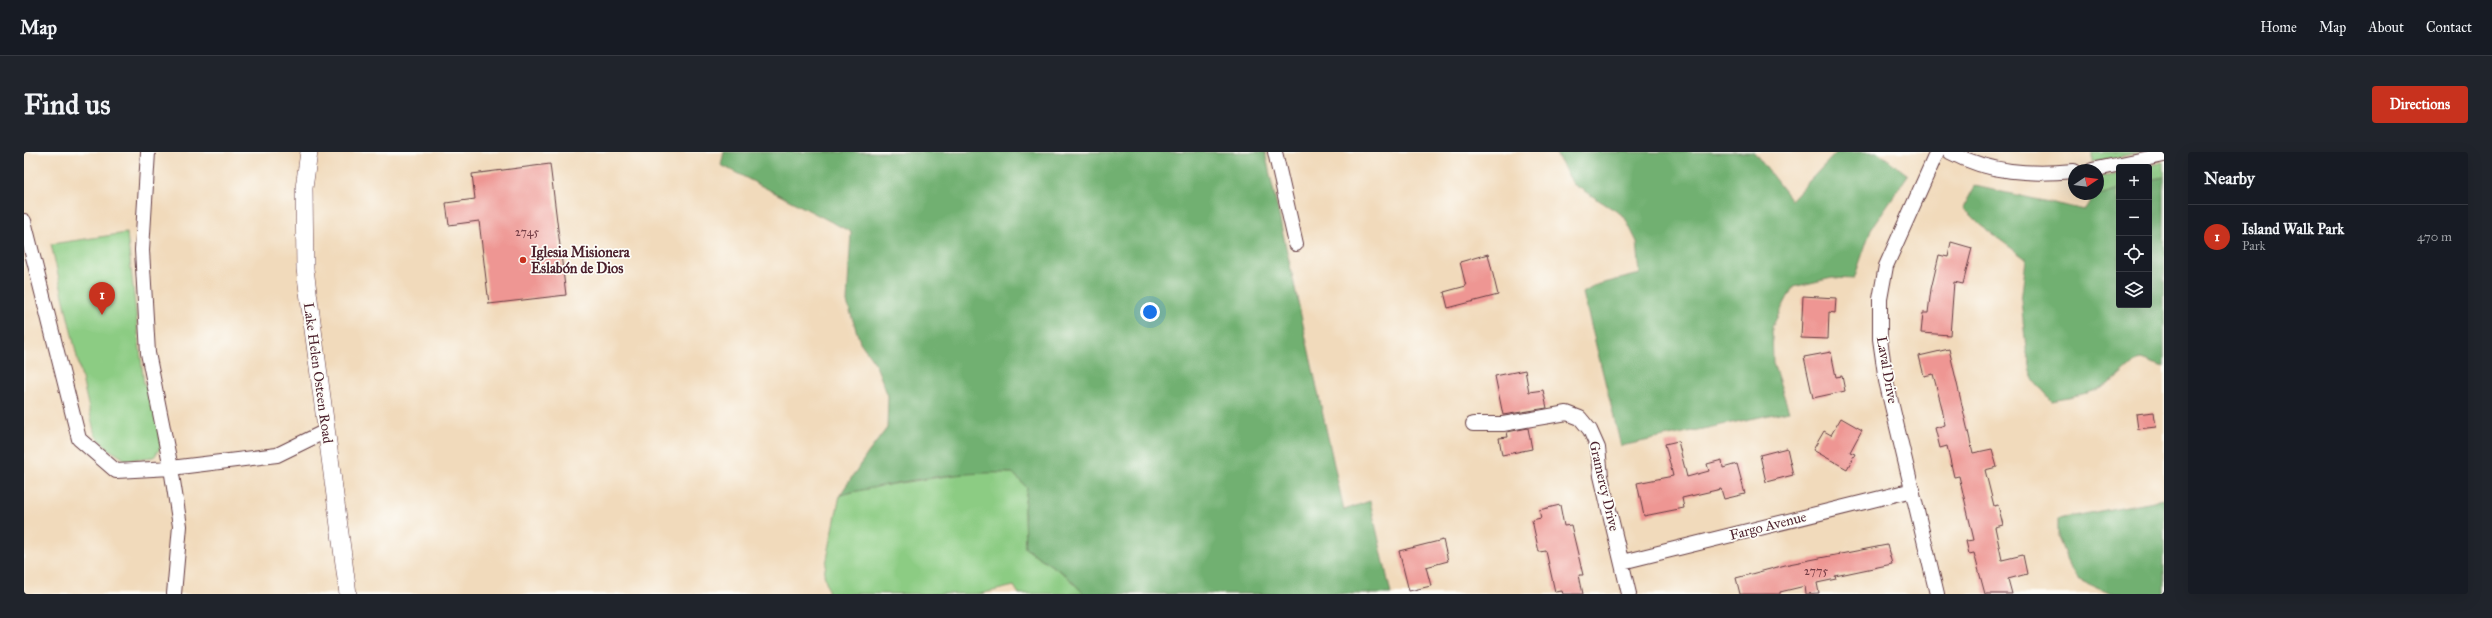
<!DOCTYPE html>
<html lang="en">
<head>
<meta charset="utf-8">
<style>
	body { margin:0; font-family:"IM FELL Great Primer",serif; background:#20242c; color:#f1f3f6 }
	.controls { position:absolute; right:12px; top:12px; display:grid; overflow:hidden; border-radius:4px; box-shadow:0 4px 16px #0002 }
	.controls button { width:36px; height:36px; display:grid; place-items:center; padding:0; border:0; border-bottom:1px solid #363941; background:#171b24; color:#f1f3f6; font:20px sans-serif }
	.compass { position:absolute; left:2044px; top:12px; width:36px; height:36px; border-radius:50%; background:#171b24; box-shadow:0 4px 16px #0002; rotate:77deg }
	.you { position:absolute; left:1126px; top:160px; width:14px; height:14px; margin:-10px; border:3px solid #fff; border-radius:50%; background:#1a73e8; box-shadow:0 0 0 6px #1a73e833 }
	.badge { display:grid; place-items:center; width:26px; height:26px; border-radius:50%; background:#c8321e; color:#fff; font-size:13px; font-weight:700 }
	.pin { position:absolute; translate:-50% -33px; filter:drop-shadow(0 1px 2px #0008) }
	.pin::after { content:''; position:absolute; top:21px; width:14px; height:12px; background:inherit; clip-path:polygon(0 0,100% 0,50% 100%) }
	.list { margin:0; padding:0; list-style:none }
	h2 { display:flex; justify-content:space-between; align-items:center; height:52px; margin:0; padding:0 16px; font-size:17px }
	h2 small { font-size:13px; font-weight:400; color:#9ea1a6 }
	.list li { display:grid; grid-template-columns:26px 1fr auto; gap:12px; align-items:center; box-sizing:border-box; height:64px; padding:0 16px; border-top:1px solid #363941 }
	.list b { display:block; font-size:15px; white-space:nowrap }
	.list p { margin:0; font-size:13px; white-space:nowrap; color:#9ea1a6 }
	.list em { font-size:13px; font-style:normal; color:#9ea1a6 }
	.icon { flex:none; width:22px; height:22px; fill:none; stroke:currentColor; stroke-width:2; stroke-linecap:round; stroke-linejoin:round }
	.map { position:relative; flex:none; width:2140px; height:442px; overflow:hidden; border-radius:4px }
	header { display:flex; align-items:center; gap:24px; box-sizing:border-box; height:56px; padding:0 20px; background:#171b24; border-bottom:1px solid #363941 }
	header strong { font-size:19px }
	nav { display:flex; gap:22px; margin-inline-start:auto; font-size:14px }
	.intro { display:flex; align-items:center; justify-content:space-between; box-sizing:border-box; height:96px; padding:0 24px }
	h1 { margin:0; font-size:28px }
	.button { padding:10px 18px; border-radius:4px; background:#c8321e; color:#fff; font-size:14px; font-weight:700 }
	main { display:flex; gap:24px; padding:0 24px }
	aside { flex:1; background:#171b24; border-radius:4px; box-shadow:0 4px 16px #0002 }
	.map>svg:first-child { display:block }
	.green { fill:#8ccc83; stroke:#6b7657 }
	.forest { fill:#71b071; stroke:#5e684e }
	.building { fill:#ee9693 }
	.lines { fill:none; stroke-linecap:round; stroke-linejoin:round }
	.minor-casing { stroke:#633b41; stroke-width:16 }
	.tertiary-casing { stroke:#633b41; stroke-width:18 }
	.minor { stroke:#fff; stroke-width:14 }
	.tertiary { stroke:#fff; stroke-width:17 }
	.poi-dot { fill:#c8321e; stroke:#fdfcf7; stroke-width:1.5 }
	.labels { text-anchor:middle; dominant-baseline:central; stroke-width:3.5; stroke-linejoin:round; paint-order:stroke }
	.number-label { font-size:12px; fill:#733d45 }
	.poi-label { font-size:14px; font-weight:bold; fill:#4a1f2b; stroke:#fdfcf7; text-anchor:start }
	.street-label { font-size:14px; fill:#4a1f2b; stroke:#fdfcf7 }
</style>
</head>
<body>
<header>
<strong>Map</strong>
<nav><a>Home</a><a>Map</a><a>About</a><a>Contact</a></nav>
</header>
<div class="intro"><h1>Find us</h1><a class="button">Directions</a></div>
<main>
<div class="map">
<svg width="2140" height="442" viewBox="0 0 2140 442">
	<rect width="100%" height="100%" fill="#fdfcf7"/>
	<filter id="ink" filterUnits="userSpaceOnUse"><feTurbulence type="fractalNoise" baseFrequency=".025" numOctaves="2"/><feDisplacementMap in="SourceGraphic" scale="8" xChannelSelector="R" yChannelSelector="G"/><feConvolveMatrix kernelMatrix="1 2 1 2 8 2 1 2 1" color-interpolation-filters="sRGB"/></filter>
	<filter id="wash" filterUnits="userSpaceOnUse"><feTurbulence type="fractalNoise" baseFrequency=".012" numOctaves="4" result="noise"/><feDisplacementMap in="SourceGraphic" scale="16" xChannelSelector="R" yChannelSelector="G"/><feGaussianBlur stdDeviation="0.9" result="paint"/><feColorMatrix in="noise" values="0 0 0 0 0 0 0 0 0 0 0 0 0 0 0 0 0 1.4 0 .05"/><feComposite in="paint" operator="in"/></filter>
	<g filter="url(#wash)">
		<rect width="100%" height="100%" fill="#f1dabb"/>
		<path class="green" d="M2068,0H2119L2068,10Z
			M2140,10V25L2125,28V15H2121Z
			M2095,21V37L2069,45V42H2074V25Z
			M103,81L120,233L131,240L137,295L130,305L102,308L83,296L71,283L27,92Z
			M950,320L989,321L1003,336L1000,357L1001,396L1042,423L1060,442H995L990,434L956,442H805L800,422L816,343L850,335Z"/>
		<path class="forest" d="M700,0H1241L1320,358L1346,349L1367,442H1060L1042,423L1001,396L1000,357L1003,336L989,321C931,319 872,330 816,343L844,301L863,276L864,244L851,211L836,190L823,150L827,80L697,13Z
			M1531,0H1730L1767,48L1813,0H1854L1884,23L1847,77L1830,127L1808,126L1769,135L1748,175L1749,211L1765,259L1597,294L1559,141L1572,133L1616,122L1613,90L1600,64L1549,32Z
			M2140,25V215L2117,207L2113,208C2079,240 2073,241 2028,249L2009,227L2002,196L1997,149L2002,107L1956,73L1939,56L1951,34L2061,58L2069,45L2095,37V153H2125V28Z
			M2140,347V442H2087L2054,427L2044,411L2034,385V367Z"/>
		<g id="blocks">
			<path class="building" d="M526,12L542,143L465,152L455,69L425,73L422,51L451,47L448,22Z
				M1927,90L1948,96L1939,132L1930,130L1926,183L1897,181L1899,161H1904L1907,137L1915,103L1924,105Z
				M1464,102L1474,143L1424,156L1420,140L1442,134L1436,110Z
				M1779,144L1812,146L1811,161L1805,160L1804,187L1777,186Z
				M1925,197L1949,301L1968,297L1973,315L1961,318L1970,354L1974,353L1979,373L1971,375L1978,408L1999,403L2003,422L1984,427L1988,442H1961L1950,401L1945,402L1942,389L1950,388L1935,324L1930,325L1923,294L1916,296L1911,276L1921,273L1918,256L1909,222L1900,224L1895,204Z
				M1807,200L1812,225L1818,224L1821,239L1789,246L1780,205Z
				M1501,218L1505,240L1519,238L1523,256L1479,263L1471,224Z
				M2130,260L2132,275L2114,277L2112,262Z
				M1817,266L1838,278L1826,300L1831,302L1823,317L1789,298L1800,279L1807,283Z
				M1504,276L1508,297L1478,303L1475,286L1484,285L1483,280Z
				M1654,289L1663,325L1685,319L1683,312L1698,308L1699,316L1713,312L1721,342L1700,347L1697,337L1658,346L1660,356L1620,364L1613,331L1649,324L1641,292Z
				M1763,296L1769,323L1742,330L1736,303Z
				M1536,353L1540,374L1547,373L1559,423H1555L1559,442H1539L1538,439L1531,440L1522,399L1515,400L1508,368L1517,366L1515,358Z
				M1419,388L1424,409L1402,415L1407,434L1385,439L1375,399Z
				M1863,393L1868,412L1811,424L1812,427L1793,431L1795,441L1782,442L1781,434L1756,440V442H1716L1712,426L1765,412Z"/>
		</g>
	</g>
	<g filter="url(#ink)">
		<use href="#blocks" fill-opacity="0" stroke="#633b41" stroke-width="1"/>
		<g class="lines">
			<g class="minor-casing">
				<path id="minor" d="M124,0L118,98L124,201L147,316L156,374L150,442
					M1251,0L1272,92
					M1913,0L1862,114L1856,147V187L1862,229L1913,442
					M1926,0C1965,21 2007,23 2050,19
					M2068,18L2140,3
					M0,69L55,287L92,319L147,316L253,303L302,279
					M1449,272H1479L1543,261L1556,266L1566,278L1574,296L1577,324L1605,442
					M1598,410L1889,338"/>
			</g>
			<g class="tertiary-casing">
				<path id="tertiary" d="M285,0L280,36L281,117L324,442"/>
			</g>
			<use href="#minor" class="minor"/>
			<use href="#tertiary" class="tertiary"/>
		</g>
	</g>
	<circle class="poi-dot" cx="499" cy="108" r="4"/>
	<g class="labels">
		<g class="number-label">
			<text x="503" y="80">2745</text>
			<text x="1792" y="419">2775</text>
		</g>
		<g class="poi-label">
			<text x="507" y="100">Iglesia Misionera<tspan x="507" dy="16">Eslabón de Dios</tspan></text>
		</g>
		<g class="street-label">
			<text transform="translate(1863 218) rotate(80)">Laval Drive</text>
			<text transform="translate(294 221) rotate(82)">Lake Helen Osteen Road</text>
			<text transform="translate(1580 334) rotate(77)">Gramercy Drive</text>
			<text transform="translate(1744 374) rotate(-14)">Fargo Avenue</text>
		</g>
	</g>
</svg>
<div class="controls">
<button>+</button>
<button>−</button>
<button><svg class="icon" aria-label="locate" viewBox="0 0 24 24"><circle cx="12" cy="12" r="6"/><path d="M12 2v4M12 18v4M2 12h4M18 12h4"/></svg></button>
<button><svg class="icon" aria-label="layers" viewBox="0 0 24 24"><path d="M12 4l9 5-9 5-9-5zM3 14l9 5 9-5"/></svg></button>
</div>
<svg class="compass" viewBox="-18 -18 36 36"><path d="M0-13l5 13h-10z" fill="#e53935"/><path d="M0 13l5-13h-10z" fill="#9ea1a6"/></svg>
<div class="you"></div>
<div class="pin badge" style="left:78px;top:163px">1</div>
</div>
<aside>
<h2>Nearby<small></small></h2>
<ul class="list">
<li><span class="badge">1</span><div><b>Island Walk Park</b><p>Park</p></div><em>470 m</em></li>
</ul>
</aside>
</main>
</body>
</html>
